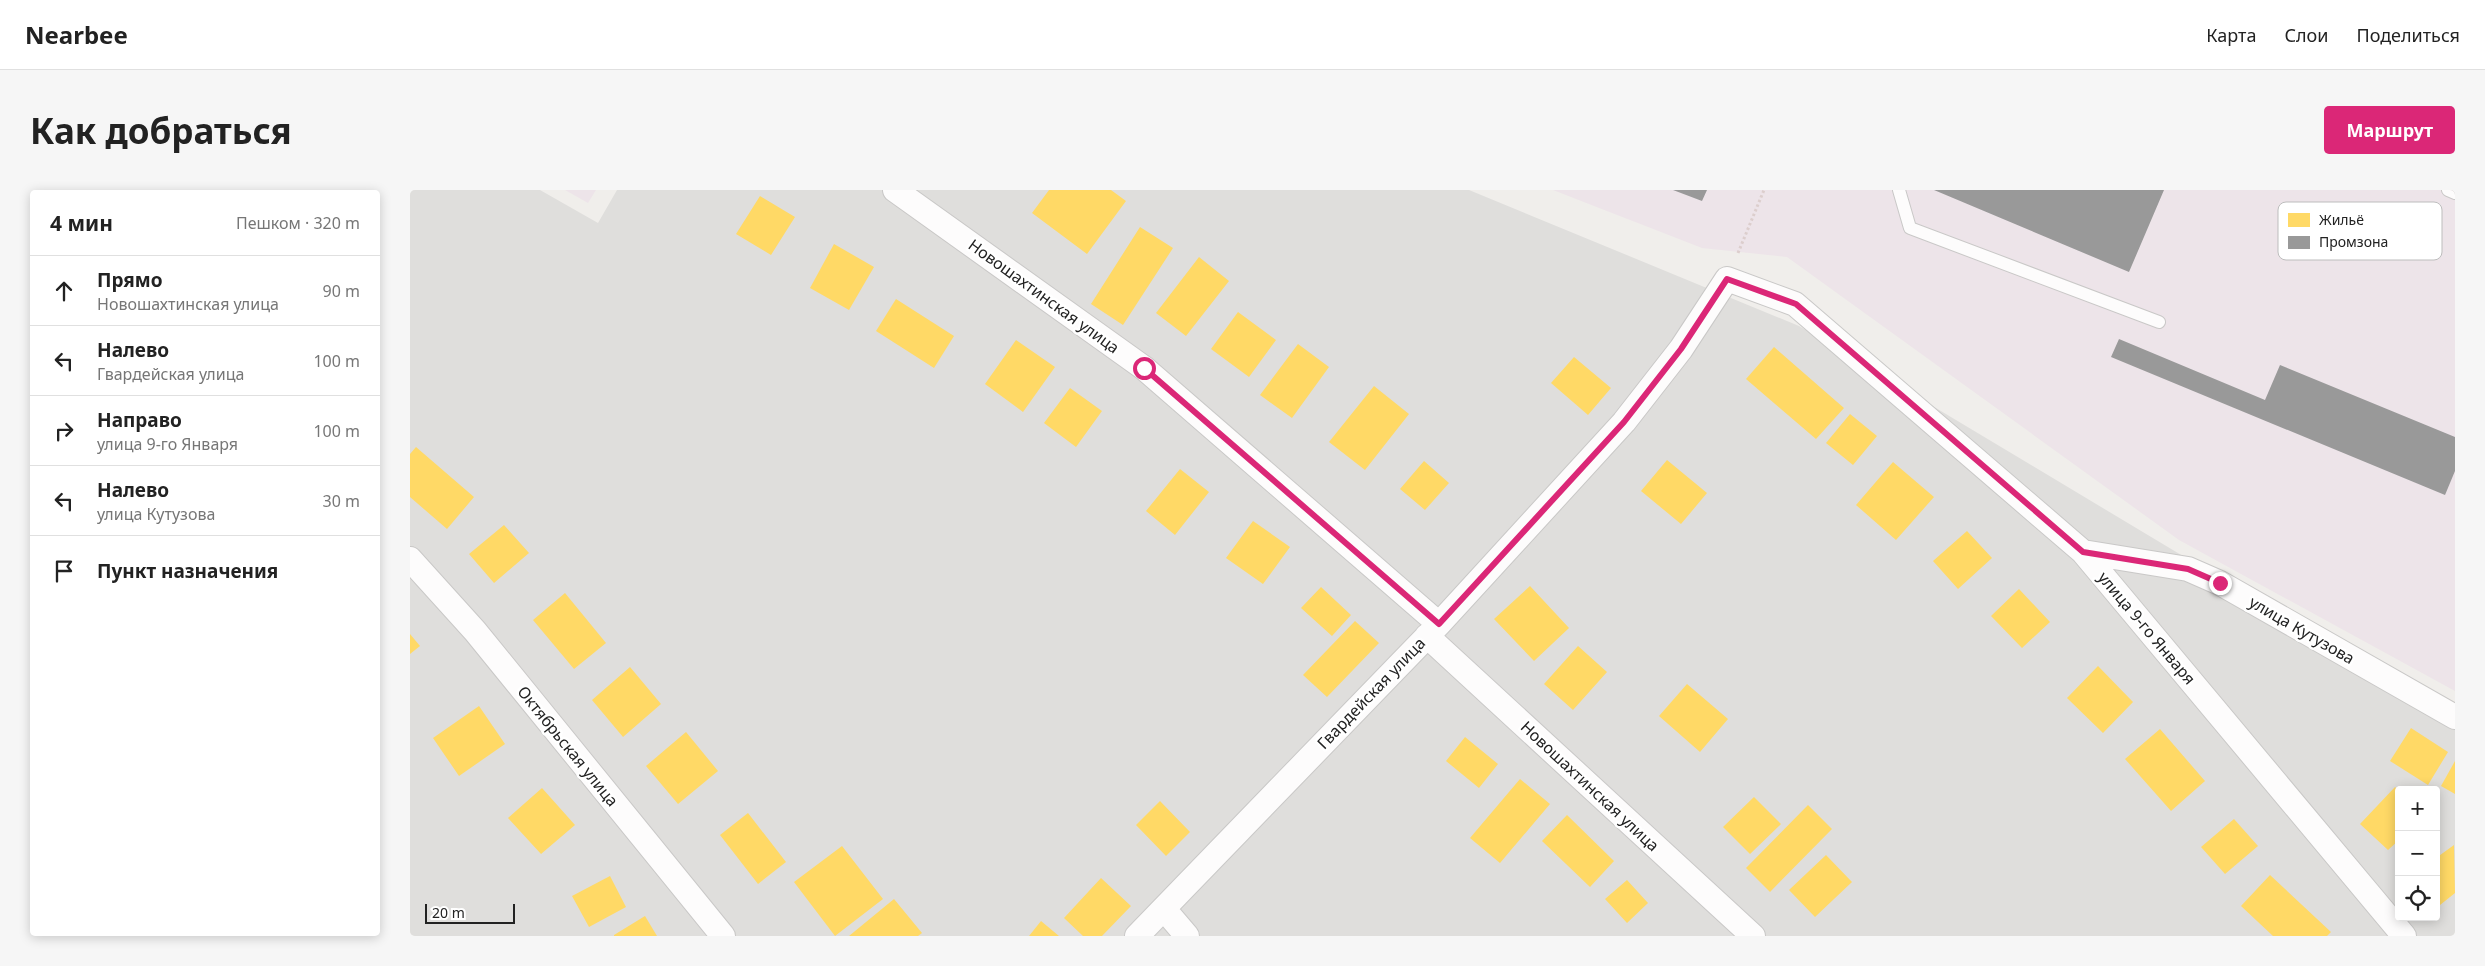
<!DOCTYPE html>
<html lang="ru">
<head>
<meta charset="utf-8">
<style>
	body { margin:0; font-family:"Noto Sans",sans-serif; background:#f6f6f6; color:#222 }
	.controls { position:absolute; right:15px; bottom:15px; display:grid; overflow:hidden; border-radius:5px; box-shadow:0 2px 12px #0003 }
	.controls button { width:45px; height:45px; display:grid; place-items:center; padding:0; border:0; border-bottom:1px solid #e0e0e0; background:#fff; color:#222; font:25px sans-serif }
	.scale { position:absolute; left:15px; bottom:12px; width:90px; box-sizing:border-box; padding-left:5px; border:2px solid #222; border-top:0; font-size:14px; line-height:18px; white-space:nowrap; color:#222; -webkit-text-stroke:4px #fff; paint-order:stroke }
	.stop { position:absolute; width:15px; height:15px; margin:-11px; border:4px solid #db2777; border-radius:50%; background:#fff }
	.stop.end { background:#db2777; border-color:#fff; box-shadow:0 1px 5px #0008 }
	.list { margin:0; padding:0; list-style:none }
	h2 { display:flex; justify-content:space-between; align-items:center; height:65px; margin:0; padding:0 20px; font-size:21px }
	h2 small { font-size:16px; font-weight:400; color:#767676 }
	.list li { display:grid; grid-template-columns:32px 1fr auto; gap:15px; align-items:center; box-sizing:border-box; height:70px; padding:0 20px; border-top:1px solid #e0e0e0 }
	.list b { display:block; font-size:19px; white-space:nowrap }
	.list p { margin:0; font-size:16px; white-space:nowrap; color:#767676 }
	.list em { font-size:16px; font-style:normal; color:#767676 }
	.icon { flex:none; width:28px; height:28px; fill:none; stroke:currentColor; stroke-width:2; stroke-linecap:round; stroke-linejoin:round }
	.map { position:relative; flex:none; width:2045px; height:746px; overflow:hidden; border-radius:5px }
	header { display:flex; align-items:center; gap:30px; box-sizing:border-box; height:70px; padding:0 25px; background:#fff; border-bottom:1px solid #e0e0e0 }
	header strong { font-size:24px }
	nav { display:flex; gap:28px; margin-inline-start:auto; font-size:18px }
	.intro { display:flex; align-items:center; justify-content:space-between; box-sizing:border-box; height:120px; padding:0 30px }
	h1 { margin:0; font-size:35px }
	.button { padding:12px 22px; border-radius:5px; background:#db2777; color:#fff; font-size:18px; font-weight:700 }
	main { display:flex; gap:30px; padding:0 30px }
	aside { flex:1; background:#fff; border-radius:5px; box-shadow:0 2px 12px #0003 }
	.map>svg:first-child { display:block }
	.residential { fill:#dfdedc; fill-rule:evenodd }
	.industrial { fill:#ede4e9 }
	.homes { fill:#ffd966 }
	.industry { fill:#999 }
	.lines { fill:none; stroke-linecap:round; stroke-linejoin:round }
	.lane-casing { stroke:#c9c8c7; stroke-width:14 }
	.street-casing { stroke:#c9c8c7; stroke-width:26 }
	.path { stroke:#dccecd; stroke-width:3; stroke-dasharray:2.5 2.5; stroke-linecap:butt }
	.lane { stroke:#fdfcfc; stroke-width:12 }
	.street { stroke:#fdfcfc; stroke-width:24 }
	.route { stroke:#db2777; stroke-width:6 }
	.labels { text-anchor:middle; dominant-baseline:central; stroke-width:5; stroke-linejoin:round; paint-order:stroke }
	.street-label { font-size:16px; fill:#222; stroke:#fff }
	.key { fill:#fff; stroke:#bdbdbd; stroke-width:1 }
	.key-label { font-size:14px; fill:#222 }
</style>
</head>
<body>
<header>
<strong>Nearbee</strong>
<nav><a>Карта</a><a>Слои</a><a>Поделиться</a></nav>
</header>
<div class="intro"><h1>Как добраться</h1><a class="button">Маршрут</a></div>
<main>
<aside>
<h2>4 мин<small>Пешком · 320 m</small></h2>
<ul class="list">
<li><svg class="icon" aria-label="ahead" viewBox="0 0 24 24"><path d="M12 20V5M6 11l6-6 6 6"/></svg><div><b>Прямо</b><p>Новошахтинская улица</p></div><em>90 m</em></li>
<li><svg class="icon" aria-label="left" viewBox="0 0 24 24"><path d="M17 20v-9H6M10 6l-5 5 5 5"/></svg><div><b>Налево</b><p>Гвардейская улица</p></div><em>100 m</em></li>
<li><svg class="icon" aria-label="right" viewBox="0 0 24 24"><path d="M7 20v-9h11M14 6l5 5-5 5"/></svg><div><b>Направо</b><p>улица 9-го Января</p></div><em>100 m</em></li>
<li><svg class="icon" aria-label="left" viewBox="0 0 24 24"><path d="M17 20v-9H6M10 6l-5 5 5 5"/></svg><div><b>Налево</b><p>улица Кутузова</p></div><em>30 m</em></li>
<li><svg class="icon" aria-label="arrive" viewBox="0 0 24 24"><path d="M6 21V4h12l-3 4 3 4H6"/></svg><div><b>Пункт назначения</b></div></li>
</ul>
</aside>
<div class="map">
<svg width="2045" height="746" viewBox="0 0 2045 746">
	<rect width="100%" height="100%" fill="#f0eeeb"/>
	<path class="residential" d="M0,0H130L188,33L207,0H1059L1389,136L2045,529V746H0ZM1989,600H2026V727H1989Z"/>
	<path class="industrial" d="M155,0H186L178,13Z
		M1143,0H2045V501L1769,350L1377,67L1292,58Z"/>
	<path class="homes" d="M639,0H701L716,11L677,64L622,23Z
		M350,6L385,27L361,65L326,44Z
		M730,37L763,58L713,135L681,114Z
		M424,54L464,77L439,120L400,98Z
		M789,67L819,91L776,146L746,123Z
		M486,109L544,146L524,178L466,141Z
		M828,122L866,150L839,187L801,159Z
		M606,150L645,177L613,222L575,194Z
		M888,154L919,177L882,228L850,205Z
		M1364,157L1434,218L1406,249L1336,189Z
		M1164,167L1201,198L1178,225L1141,193Z
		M964,196L999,224L955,280L919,252Z
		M660,198L692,221L666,257L634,233Z
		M1440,224L1467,246L1443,275L1416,253Z
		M6,257L64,307L37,339L0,307V264Z
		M1257,270L1297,303L1271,334L1231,301Z
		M1014,271L1039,293L1015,320L990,299Z
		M1483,272L1524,307L1486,350L1446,315Z
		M770,279L799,302L765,345L736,321Z
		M843,331L880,357L853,394L816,368Z
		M94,335L119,363L84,393L59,364Z
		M1557,341L1582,368L1548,399L1523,371Z
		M1120,396L1159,438L1124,471L1084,429Z
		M911,397L941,425L922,446L891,418Z
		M1609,399L1640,432L1612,458L1581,426Z
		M155,403L196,453L164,479L123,430Z
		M945,431L969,453L917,507L893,485Z
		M0,444L10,456L0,464Z
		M1168,456L1197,482L1163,520L1134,494Z
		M1688,476L1723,512L1693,543L1657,508Z
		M220,477L251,514L213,547L182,510Z
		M1277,494L1318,529L1290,562L1249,526Z
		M69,516L95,554L49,586L23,548Z
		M2001,538L2038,562L2018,595L1980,571Z
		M1750,539L1795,591L1761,621L1715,569Z
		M276,542L308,581L268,614L236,576Z
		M1055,547L1088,574L1069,598L1036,571Z
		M2045,571V604L2031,596Z
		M1110,589L1140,614L1090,673L1060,648Z
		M1985,597L1989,601V650L1978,660L1950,634Z
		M132,598L165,635L131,664L98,628Z
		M1344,607L1371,634L1340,664L1313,637Z
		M750,611L780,642L756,666L726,635Z
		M1398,615L1422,639L1360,702L1336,678Z
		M338,623L376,672L348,694L310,645Z
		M1157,625L1204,671L1180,697L1132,651Z
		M1824,629L1848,656L1815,684L1791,657Z
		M2044,655L2045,703L2030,715L2026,710V668Z
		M432,656L473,709L425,746L384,692Z
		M1416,665L1442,692L1405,727L1379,700Z
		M1860,685L1921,742L1917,746H1863L1831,716Z
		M200,686L216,717L179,737L162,706Z
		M691,688L721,716L692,746H673L654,728Z
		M1217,690L1238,713L1217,733L1195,709Z
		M484,709L512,743L508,746H439Z
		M235,726L247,746H204V745Z
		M631,731L649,746H619Z"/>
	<path class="industry" d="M1263,0H1297L1292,11Z
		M1524,0H1754L1719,82Z
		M1709,149L1855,210L1870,175L2045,247V281L2035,305L1701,167Z"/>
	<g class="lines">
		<g class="lane-casing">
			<path id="lane" d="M1489,0L1500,38L1749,132
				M2038,0L2045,3"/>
		</g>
		<g class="street-casing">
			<path id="street" d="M485,0L734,178L1029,434
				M1673,362L1778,379L1810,393L2045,527
				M0,369L65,441L313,746
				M1017,446L1343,746
				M754,719L777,746
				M727,746L1029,434L1214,232L1271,159L1317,89L1385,114L1673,362L1994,746"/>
		</g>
		<path class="path" d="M1328,63L1354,0"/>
		<use href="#lane" class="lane"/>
		<use href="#street" class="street"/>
	</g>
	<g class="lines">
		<path class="route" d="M734,178L1029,434L1214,232L1271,159L1317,89L1386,114L1673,362L1778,379L1810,393"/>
	</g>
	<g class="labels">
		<g class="street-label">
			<text transform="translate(634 106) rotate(36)">Новошахтинская улица</text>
			<text transform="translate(1737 438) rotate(50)">улица 9-го Января</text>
			<text transform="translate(1892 440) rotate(30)">улица Кутузова</text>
			<text transform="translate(961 503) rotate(-46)">Гвардейская улица</text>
			<text transform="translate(158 556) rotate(51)">Октябрьская улица</text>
			<text transform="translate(1180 596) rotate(43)">Новошахтинская улица</text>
		</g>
	</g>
	<rect x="1868" y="12" width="164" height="58" rx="8" class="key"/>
	<rect x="1878" y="23" width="22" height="14" fill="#ffd966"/>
	<rect x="1878" y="46" width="22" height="13" fill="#999"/>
	<g class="key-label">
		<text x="1909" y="35">Жильё</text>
		<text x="1909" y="57">Промзона</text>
	</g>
</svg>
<div class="controls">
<button>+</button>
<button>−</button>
<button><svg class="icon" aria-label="locate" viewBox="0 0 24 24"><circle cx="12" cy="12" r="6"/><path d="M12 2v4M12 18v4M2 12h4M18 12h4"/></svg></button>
</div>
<div class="scale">20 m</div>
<div class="stop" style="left:734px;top:178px"></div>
<div class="stop end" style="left:1810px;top:393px"></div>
</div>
</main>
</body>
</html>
